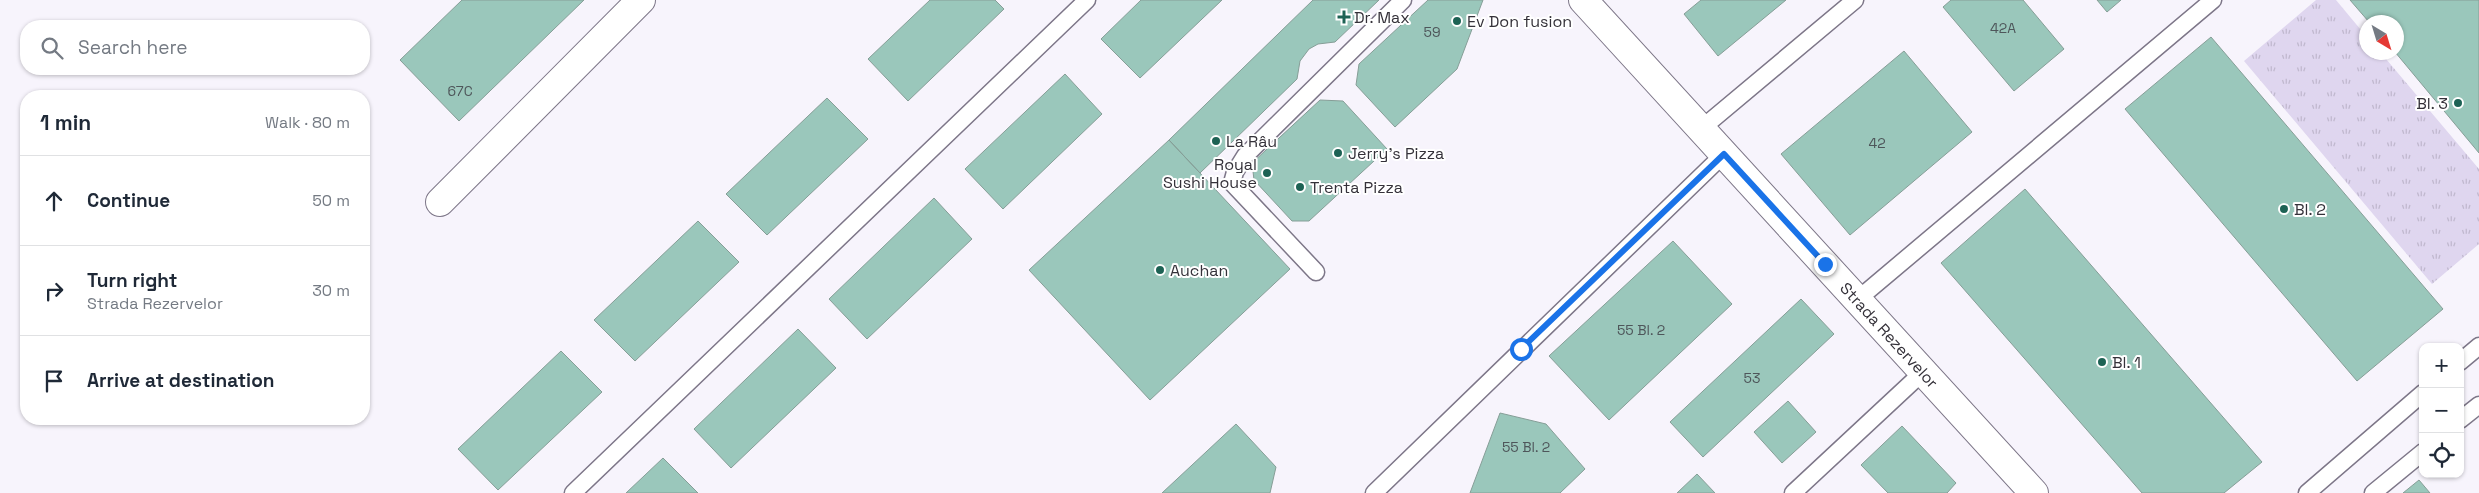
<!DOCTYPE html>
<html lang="en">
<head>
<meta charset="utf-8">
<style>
	body { margin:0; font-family:"Space Grotesk",sans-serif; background:#f2f2f3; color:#1f2937 }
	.controls { position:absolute; right:15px; bottom:15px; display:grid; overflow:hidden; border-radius:10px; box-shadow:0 1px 4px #0004 }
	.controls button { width:45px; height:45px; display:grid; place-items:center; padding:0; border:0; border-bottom:1px solid #e0e1e3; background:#fff; color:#1f2937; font:25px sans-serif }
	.compass { position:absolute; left:2359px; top:15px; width:45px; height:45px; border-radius:50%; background:#fff; box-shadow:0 1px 4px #0004; rotate:142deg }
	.stop { position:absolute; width:15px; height:15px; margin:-11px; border:4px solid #1a73e8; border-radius:50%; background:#fff }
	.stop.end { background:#1a73e8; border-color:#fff; box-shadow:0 1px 5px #0008 }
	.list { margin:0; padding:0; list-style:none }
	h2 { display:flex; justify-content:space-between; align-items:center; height:65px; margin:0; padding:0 20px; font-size:21px }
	h2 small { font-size:16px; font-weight:400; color:#747a83 }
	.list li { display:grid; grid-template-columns:32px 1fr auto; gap:15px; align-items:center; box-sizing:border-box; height:90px; padding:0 20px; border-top:1px solid #e0e1e3 }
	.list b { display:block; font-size:19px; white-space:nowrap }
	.list p { margin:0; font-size:16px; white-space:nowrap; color:#747a83 }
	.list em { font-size:16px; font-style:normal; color:#747a83 }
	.icon { flex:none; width:28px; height:28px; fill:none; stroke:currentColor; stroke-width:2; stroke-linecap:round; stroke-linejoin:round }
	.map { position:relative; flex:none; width:2479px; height:493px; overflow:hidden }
	.search { position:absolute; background:#fff; box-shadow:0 1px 4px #0004; left:20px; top:20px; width:350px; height:55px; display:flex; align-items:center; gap:12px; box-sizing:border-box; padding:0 18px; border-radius:20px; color:#747a83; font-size:19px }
	.panel { position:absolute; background:#fff; box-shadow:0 1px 4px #0004; left:20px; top:90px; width:350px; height:335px; border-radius:20px }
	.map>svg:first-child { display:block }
	.grass { fill:url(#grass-tufts) }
	.building { fill:#9ac7bb; stroke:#869e97 }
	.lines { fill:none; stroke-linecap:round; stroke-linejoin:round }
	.service-casing { stroke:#7d7688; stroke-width:19 }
	.minor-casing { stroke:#7d7688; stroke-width:30 }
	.tertiary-casing { stroke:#7d7688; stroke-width:30 }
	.service { stroke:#fff; stroke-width:16 }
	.minor { stroke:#fff; stroke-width:28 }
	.tertiary { stroke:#fff; stroke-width:28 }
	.route { stroke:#1a73e8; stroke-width:6 }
	.poi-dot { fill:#1d6254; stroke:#fff; stroke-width:2 }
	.labels { text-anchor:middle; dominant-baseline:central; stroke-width:4; stroke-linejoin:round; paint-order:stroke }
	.number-label { font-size:14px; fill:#4e565a }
	.poi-label { font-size:16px; fill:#343139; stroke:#fff; text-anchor:start }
	.street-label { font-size:16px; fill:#343139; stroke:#fff }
</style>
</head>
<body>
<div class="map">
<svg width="2479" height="493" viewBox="0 0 2479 493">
	<defs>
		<pattern id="grass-tufts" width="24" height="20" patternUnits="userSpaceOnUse" patternTransform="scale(1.25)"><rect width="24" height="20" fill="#dfd6ef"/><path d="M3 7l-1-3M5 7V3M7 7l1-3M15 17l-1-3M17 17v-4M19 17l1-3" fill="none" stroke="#c0b8ce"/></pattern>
	</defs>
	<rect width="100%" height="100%" fill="#f7f4fc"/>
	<path class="grass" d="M2316,0H2336L2366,36V52L2381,53L2479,169V244L2432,284L2244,61Z"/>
	<path class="building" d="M462,0H584L459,121L400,60Z
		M930,0H995L1004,9L908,101L868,59Z
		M1141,0H1222L1140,78L1101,39Z
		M1313,0H1379L1335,42L1318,44L1309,49L1300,61L1297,79L1200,173L1169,140Z
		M1428,0H1483L1457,69L1395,127L1356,85L1359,64Z
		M1701,0H1786L1718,56L1684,14Z
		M1951,0H2023L2064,49L2014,91L1943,7Z
		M2097,0H2121L2107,12Z
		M2350,0H2479V153L2395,52H2396V22H2369Z
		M2211,37L2443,309L2357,381L2125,109Z
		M1904,51L1972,132L1850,235L1781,154Z
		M1065,74L1102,114L1003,209L965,169Z
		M827,98L868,139L767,235L726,194Z
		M1320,100L1343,101L1387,149L1309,221H1292L1254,180L1252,163Z
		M1169,140L1290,269L1150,400L1029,270Z
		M2025,189L2262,462L2224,493H2142L1941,263Z
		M934,198L972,239L867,339L829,299Z
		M698,221L739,262L635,361L594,320Z
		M1673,241L1732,304L1609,420L1549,356Z
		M1801,299L1834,334L1703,457L1670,422Z
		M798,329L836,368L731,468L694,429Z
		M561,351L602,392L498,490L458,449Z
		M1788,401L1816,432L1782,463L1754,432Z
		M1500,413L1546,424L1585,469L1560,493H1470Z
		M1236,424L1276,467L1270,493H1162Z
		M1902,426L1956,483L1947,493H1888L1861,465Z
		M663,458L698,493H626Z
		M1697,474L1715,493H1677Z
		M2419,480L2430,493H2403Z"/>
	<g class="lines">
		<g class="service-casing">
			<path id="service" d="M1701,129L1855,0
				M1316,272L1232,183L1235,172L1245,156L1403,0
				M1857,300L2213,0
				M2460,362L2479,346
				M2460,420L2479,405
				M573,493L1087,0
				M1374,493L1724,154
				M1793,493L1923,372
				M2307,493L2423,393
				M2373,493L2423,452"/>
		</g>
		<g class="minor-casing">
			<path id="minor" d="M440,202L641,0"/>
		</g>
		<g class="tertiary-casing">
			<g id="tertiary">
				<path id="s1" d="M1583,0L2034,493"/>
			</g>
		</g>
		<use href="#service" class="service"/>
		<use href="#minor" class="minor"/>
		<use href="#tertiary" class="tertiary"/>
	</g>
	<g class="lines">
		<path class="route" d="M1521,349L1724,154L1825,264"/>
	</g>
	<g class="poi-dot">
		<path d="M1341.5 9.5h5v5h5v5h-5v5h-5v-5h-5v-5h5z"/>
		<circle cx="1457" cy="21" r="5"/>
		<circle cx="2458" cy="103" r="5"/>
		<circle cx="1216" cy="141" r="5"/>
		<circle cx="1338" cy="153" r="5"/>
		<circle cx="1267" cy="173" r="5"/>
		<circle cx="1300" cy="187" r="5"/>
		<circle cx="2284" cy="209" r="5"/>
		<circle cx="1160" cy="270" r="5"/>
		<circle cx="2102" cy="362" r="5"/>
	</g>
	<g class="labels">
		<g class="number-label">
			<text x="2003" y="28">42A</text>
			<text x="1432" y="32">59</text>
			<text x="460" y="91">67C</text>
			<text x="1877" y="143">42</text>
			<text x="1641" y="330">55 Bl. 2</text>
			<text x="1752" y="378">53</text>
			<text x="1526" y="447">55 Bl. 2</text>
		</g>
		<g class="poi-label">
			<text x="1354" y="17">Dr. Max</text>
			<text x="1467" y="21">Ev Don fusion</text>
			<text x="2448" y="103" text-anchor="end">Bl. 3</text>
			<text x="1226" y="141">La Râu</text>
			<text x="1348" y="153">Jerry's Pizza</text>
			<text x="1257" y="164" text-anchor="end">Royal<tspan x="1257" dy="18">Sushi House</tspan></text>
			<text x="1310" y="187">Trenta Pizza</text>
			<text x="2294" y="209">Bl. 2</text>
			<text x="1170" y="270">Auchan</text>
			<text x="2112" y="362">Bl. 1</text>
		</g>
		<g class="street-label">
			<text stroke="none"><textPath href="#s1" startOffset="454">Strada Rezervelor</textPath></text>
		</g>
	</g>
</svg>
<div class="controls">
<button>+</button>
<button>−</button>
<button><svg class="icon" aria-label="locate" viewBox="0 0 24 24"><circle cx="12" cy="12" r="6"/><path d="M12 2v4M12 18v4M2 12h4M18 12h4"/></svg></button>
</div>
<svg class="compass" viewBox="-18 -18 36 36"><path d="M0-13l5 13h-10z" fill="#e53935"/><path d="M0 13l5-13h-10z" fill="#747a83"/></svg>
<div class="stop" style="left:1521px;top:349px"></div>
<div class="stop end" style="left:1825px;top:264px"></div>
<div class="search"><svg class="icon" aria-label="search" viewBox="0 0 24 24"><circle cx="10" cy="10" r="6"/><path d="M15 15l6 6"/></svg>Search here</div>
<section class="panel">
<h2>1 min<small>Walk · 80 m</small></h2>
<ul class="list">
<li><svg class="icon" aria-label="ahead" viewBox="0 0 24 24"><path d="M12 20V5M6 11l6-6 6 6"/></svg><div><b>Continue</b></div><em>50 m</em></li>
<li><svg class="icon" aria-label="right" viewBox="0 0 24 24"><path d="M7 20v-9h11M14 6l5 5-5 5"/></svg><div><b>Turn right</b><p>Strada Rezervelor</p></div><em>30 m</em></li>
<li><svg class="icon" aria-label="arrive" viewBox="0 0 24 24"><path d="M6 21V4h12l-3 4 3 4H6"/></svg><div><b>Arrive at destination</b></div></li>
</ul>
</section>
</div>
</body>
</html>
